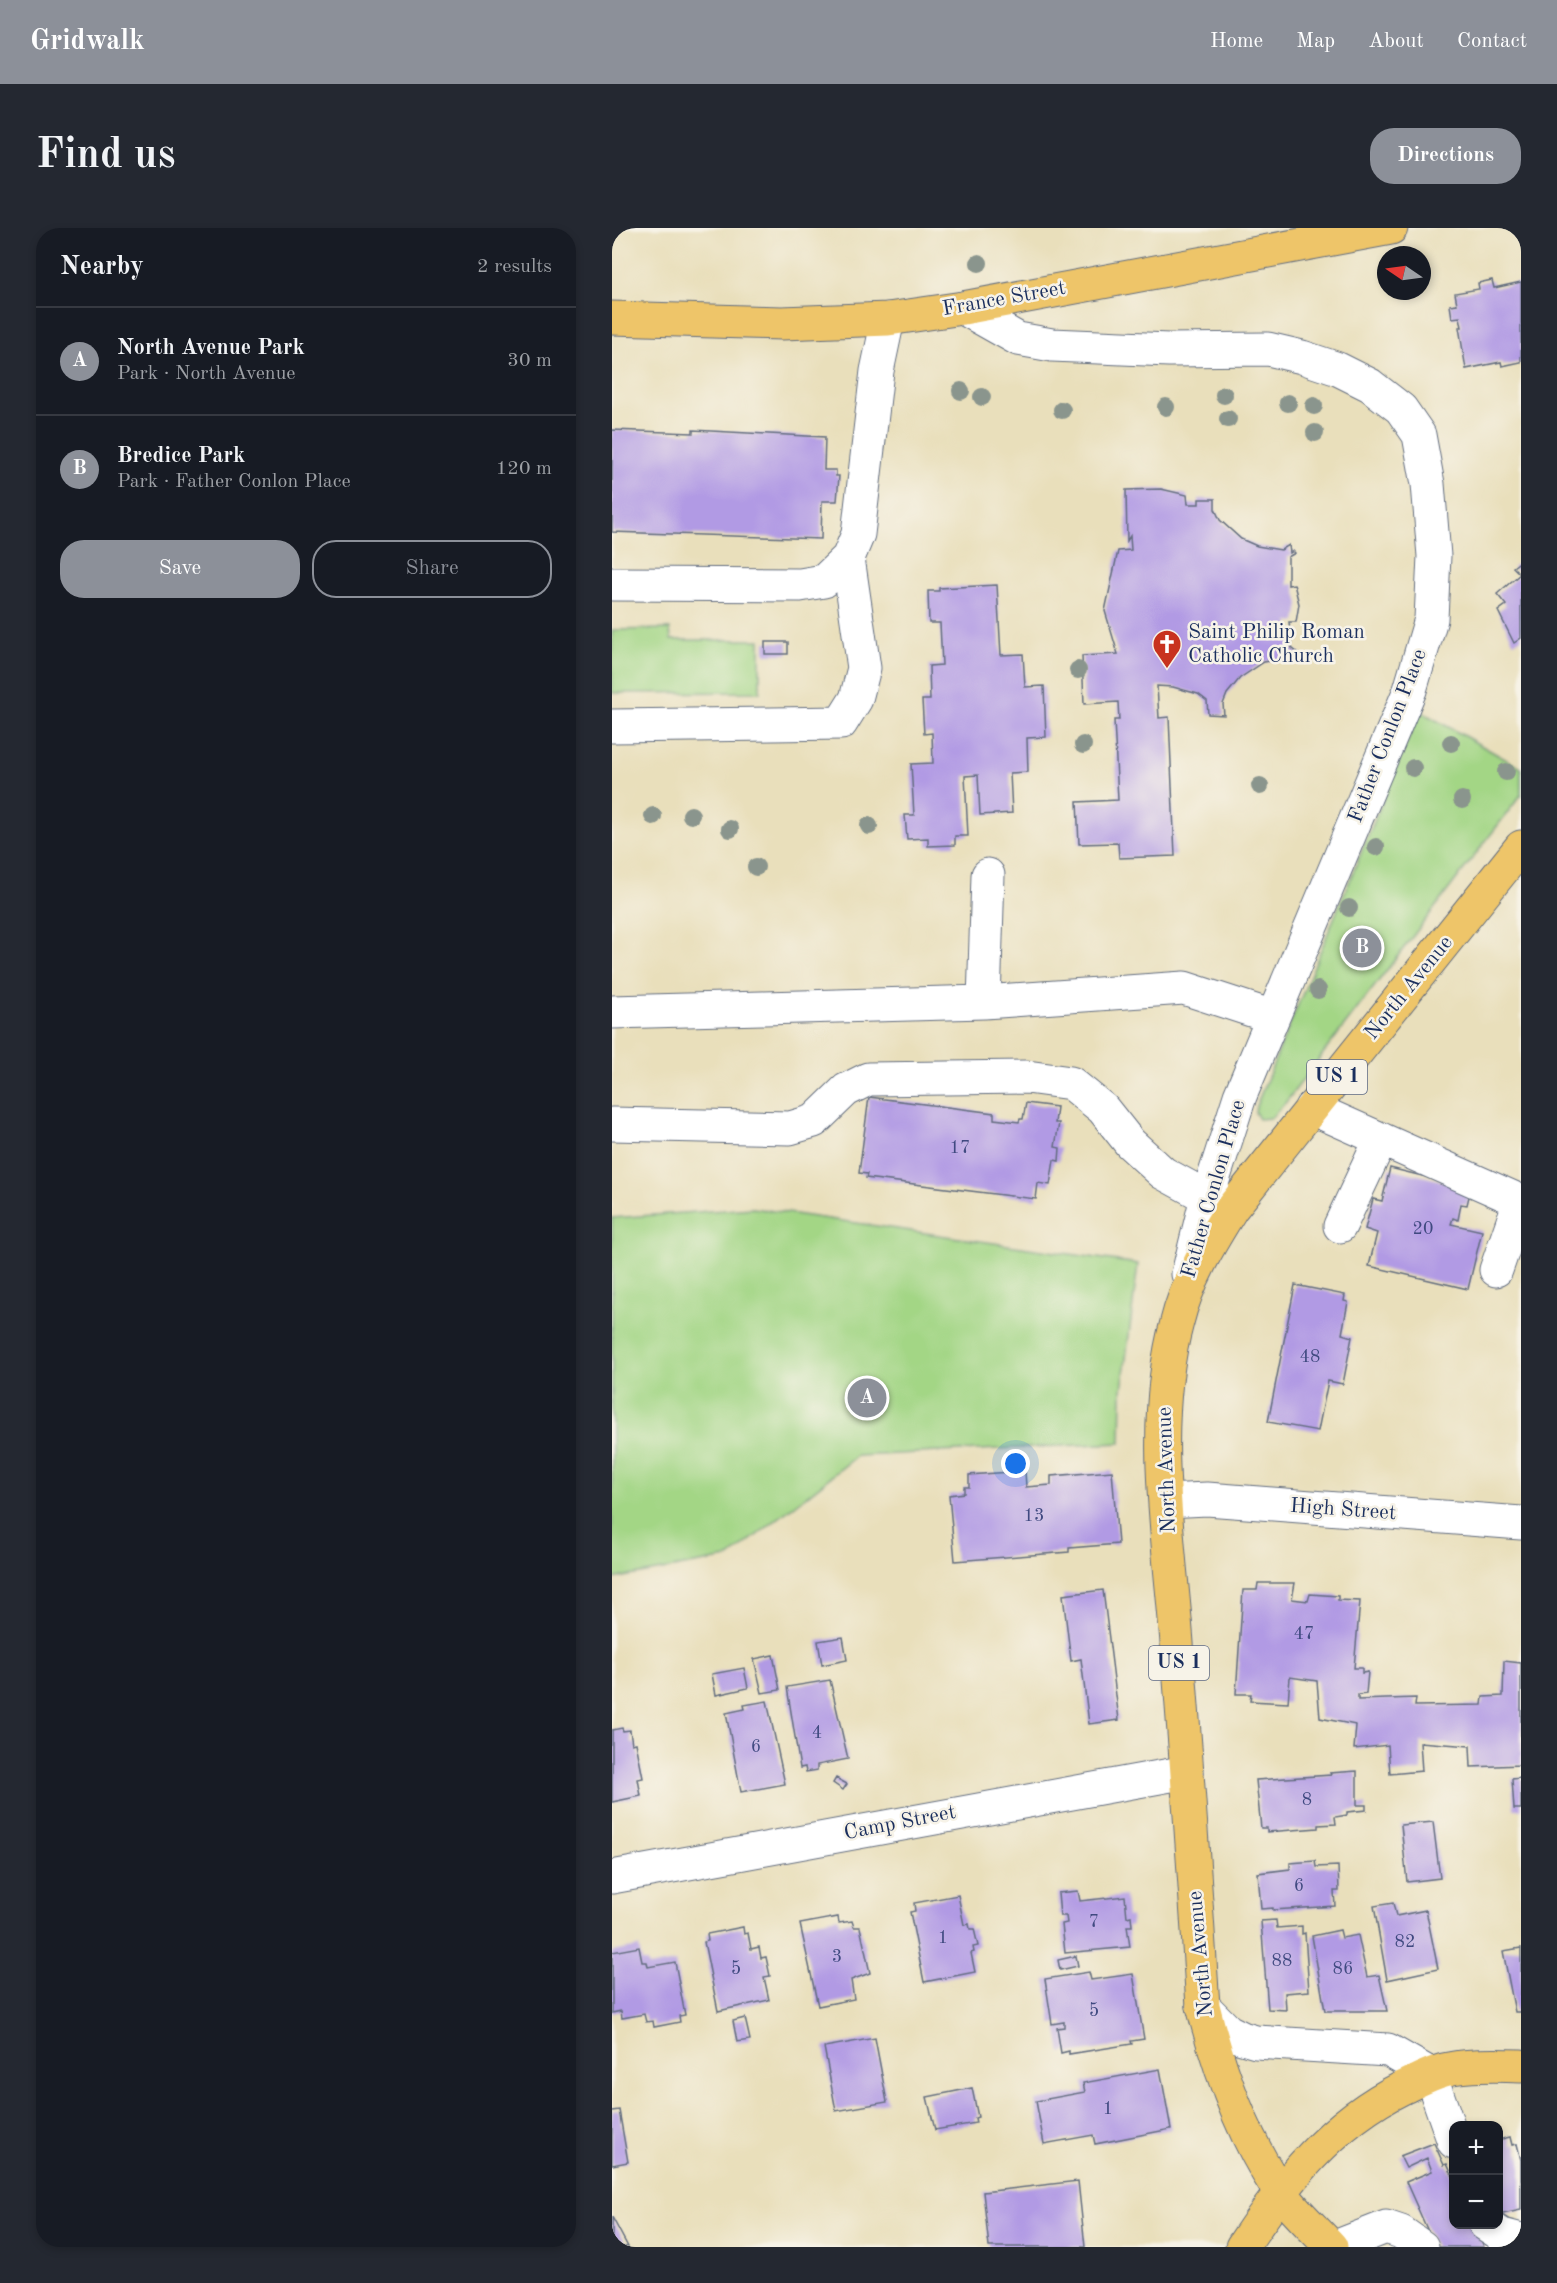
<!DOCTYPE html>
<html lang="en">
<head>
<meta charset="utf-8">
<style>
	body { margin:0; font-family:"Old Standard TT",serif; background:#242831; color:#f1f3f6 }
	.controls { position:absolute; right:18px; bottom:18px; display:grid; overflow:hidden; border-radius:12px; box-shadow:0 3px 9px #0003 }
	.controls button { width:54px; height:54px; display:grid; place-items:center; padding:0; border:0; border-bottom:2px solid #363941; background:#171b24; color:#f1f3f6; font:30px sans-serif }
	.compass { position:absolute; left:765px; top:18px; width:54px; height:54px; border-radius:50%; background:#171b24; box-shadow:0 3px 9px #0003; rotate:283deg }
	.you { position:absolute; left:404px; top:1236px; width:21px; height:21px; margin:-15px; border:4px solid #fff; border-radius:50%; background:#1a73e8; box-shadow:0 0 0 9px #1a73e833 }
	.badge { display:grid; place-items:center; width:39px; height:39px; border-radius:50%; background:#8c9099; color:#fff; font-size:20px; font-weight:700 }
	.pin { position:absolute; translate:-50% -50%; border:3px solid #fff; box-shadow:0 2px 6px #0006 }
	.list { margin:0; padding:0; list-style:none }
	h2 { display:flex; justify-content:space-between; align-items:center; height:78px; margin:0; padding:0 24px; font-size:26px }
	h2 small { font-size:20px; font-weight:400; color:#9ea1a6 }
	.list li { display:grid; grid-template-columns:39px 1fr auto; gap:18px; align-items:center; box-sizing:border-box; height:108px; padding:0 24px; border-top:2px solid #363941 }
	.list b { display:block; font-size:22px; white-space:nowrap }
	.list p { margin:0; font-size:20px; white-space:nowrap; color:#9ea1a6 }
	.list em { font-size:20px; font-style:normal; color:#9ea1a6 }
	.actions { display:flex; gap:12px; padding:18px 24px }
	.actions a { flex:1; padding:14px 0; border:2px solid #8c9099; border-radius:24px; text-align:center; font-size:21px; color:#8c9099 }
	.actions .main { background:#8c9099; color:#fff }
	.map { position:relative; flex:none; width:909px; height:2019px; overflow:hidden; border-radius:24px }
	header { display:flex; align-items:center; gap:36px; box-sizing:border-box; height:84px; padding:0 30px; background:#8c9099; color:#fff }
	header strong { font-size:28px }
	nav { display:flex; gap:33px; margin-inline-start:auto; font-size:21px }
	.intro { display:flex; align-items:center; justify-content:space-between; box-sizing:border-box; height:144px; padding:0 36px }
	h1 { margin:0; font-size:42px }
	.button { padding:15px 27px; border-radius:24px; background:#8c9099; color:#fff; font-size:21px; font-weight:700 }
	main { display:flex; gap:36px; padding:0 36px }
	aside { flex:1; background:#171b24; border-radius:24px; box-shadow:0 3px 9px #0003 }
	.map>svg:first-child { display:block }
	.green { fill:#a3d685; stroke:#5f8272; stroke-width:1.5 }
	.building { fill:#b19ae4 }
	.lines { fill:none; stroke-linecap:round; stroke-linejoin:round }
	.minor-casing { stroke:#636d7f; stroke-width:35 }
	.major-casing { stroke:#636d7f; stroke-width:35 }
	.minor { stroke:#fff; stroke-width:33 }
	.major { stroke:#eec569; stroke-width:33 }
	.tree { fill:#8a958d }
	.labels { text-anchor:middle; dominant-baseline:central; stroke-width:5; stroke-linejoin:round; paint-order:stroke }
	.number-label { font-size:18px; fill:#404a80 }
	.shield { fill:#f7f3e8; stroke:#5d6a87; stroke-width:1.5 }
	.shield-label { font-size:20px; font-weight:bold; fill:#1b2f5e }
	.street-label { font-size:21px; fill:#1b2f5e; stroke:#f7f3e8 }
	.poi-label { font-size:21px; fill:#1b2f5e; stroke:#f7f3e8; text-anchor:start }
</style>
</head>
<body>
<header>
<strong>Gridwalk</strong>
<nav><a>Home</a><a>Map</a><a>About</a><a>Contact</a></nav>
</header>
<div class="intro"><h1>Find us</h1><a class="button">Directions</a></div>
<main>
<aside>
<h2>Nearby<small>2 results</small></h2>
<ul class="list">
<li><span class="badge">A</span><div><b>North Avenue Park</b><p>Park · North Avenue</p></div><em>30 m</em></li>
<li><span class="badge">B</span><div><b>Bredice Park</b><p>Park · Father Conlon Place</p></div><em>120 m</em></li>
</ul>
<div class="actions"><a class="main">Save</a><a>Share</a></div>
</aside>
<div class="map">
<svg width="909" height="2019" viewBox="0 0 909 2019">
	<rect width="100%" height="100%" fill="#f7f3e8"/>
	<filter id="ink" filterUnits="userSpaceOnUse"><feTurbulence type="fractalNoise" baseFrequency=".0167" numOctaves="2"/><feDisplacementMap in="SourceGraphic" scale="12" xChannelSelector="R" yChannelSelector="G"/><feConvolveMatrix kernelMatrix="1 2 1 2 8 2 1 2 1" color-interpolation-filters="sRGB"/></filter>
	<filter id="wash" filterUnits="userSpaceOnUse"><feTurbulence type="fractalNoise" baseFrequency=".008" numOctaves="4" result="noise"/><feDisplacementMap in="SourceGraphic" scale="24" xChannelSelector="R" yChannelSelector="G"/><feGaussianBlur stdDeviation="1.35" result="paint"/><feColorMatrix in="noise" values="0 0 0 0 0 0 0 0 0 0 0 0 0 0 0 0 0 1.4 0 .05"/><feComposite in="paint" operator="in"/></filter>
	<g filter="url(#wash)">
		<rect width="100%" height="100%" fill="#e9dfbb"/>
		<path class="green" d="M58,401L59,412H148V464L0,465V402Z
			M808,483L909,540V567L674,874L659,890L647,891L643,884L644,878Z
			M141,980L526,1036L510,1162L509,1215L245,1228L116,1330L0,1351V990Z"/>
		<g id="blocks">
			<path class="building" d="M880,52L882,60L909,54V134L890,138L889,134L854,141L847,99H850L848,89L840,90L838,77L845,76L843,65L867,61L866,55Z
				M0,202L81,205V202L213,209L212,242H224V248H227L225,273H210L209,311L0,304Z
				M549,261L575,267L576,276H587V271H603V281L608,292L629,311L645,318L669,322L677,317L678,325L681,323L683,325L676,329V357L682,356L687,376L684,394H677L680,420L687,426L685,428L682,426L681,434L676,430L652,434L628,450L615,466L611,476L612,487L596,486L595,473L586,466L561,459L545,458L547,490L557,489L563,628L507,630L506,615L467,616L465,574L506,572L502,492H507L506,474L472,476L470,428L506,426L493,383L506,323L519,322L518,308L515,313L514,262Z
				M909,333V410L902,415L886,383L894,377L885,366L908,346L901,339Z
				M385,357L389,427L411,426L413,459L432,458L434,509L415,510L416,544L398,545L400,585L368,587L366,547L353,548L356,608H343V617L316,618V610L295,611L293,587H302L299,536L321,535L320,505L312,506L310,472H318L317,438L330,437L328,395H317L316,363H327V360Z
				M153,414H176V426H153Z
				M257,869L382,885V891L407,894L408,891H411L414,875L445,879L443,895H447L443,919L448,920L447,933L442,932L438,957L426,955L424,971L254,950L255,946L247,945Z
				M778,940L859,960L855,977L849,976L846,992L841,990L839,996L870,1003L856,1061L757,1038L765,1005L753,1001L761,971L770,973Z
				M683,1057L733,1067L732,1073L736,1074L730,1106L740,1109L731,1156L716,1153L706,1203L656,1194Z
				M413,1243L414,1259L439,1257V1248L500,1243L506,1316L457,1320V1324L343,1333L337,1267L352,1265V1259H357V1247Z
				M646,1355H683L680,1371L696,1373L698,1366L726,1368V1372L748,1373L742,1440H750V1445L756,1444L754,1466L746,1467V1472L804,1470L803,1478L870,1477L871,1469L891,1468L892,1433L909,1435V1537L859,1539L858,1518L808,1514L810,1543L778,1546L776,1517L742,1521L744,1497L708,1490L705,1453L678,1449L676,1475L638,1473L639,1466H624L631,1362H645Z
				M491,1362L507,1492L477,1496L469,1431L459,1433L451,1367Z
				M231,1409L235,1432L210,1437L206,1413Z
				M161,1427L168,1462L150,1465L142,1431Z
				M132,1440L136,1460L104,1467L100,1446Z
				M218,1452L236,1531L205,1537V1542L194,1544L193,1539L188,1540L175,1459Z
				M155,1473L173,1556L129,1564L114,1485L133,1481L132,1477Z
				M10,1500L11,1503L18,1502L20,1516L24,1515L31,1550L26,1551L29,1568L0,1574V1502Z
				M745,1543V1577H754V1582L735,1584V1587L723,1589L724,1596L706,1597V1600L655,1604V1600H649L644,1552L719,1547L718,1545Z
				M224,1550L235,1556L231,1562L221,1555Z
				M909,1550V1581H902L900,1551Z
				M821,1594L828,1650L795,1654L789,1597Z
				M703,1633L704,1639L726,1638L727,1663H722L723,1678L661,1682V1680L649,1681L646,1645L678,1641V1635Z
				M466,1663L468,1673L513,1668L515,1689L519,1688L520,1698H515L518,1719L453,1725L450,1696L455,1695L454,1688H448L446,1665Z
				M346,1667L352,1697L357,1696L358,1701H362L366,1718L361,1719L362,1724L359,1725L363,1744L312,1754L298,1684L303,1683L302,1675Z
				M781,1675L784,1688L814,1682L826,1741L775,1752L762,1678Z
				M226,1689L227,1695L240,1693L242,1699H248L258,1745L239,1752L242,1771L206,1778L188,1696Z
				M664,1692L665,1700L690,1698V1706L693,1705L697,1763L673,1765L674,1782L656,1781L649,1693Z
				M131,1699L132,1706L136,1705L139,1721L147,1719L149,1730L154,1729L158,1748L152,1749L157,1772L106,1783L92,1714L96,1713L95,1706Z
				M728,1702L730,1710L746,1707L755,1749L767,1747L775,1783H713L700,1708Z
				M27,1719L30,1734H35L36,1739L63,1734L73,1787L67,1788L68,1794L42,1799L41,1793L34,1794L32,1786L10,1790L9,1783L0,1785V1724Z
				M909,1720V1784H903L891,1723Z
				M464,1728L466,1738L448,1742L446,1732Z
				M477,1744L479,1752L521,1746L532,1811L519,1813L520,1816L457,1826V1823L449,1825L445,1800L452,1799V1794L440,1796L433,1751Z
				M133,1790L138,1812L125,1814L121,1793Z
				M263,1810L275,1874L224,1883L212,1819Z
				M548,1841L559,1901L483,1916L481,1907L432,1916L424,1873L473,1864L471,1855Z
				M360,1860L366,1889L363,1890L364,1895L323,1902L315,1869Z
				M7,1882L16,1934L0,1937V1883Z
				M898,1909L900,1917L905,1916L909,1932V1982L886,1987V1912Z
				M822,1915L832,1937L835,1936L842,1951V1996H862L872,2019H823L794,1954L820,1943L815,1930L794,1940L788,1928Z
				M466,1953L473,2019H377L371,1964Z
				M0,1989L16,2019H0Z"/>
		</g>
	</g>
	<g filter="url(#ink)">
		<use href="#blocks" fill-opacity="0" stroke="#636d7f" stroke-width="1.5"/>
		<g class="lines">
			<g class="minor-casing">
				<path id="minor" d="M351,80L406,111L440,117L557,122L656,121L690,129L726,141L758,157L789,181L807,207L816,256L822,328L819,391L798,462L628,868L593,977L576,1046
					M0,356L188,357L212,353L236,330L246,306L265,143L276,91
					M0,498L229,495L244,471L252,440L236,330
					M376,647L372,774L572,760L661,789
					M0,784L372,774
					M699,880L908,973L884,1042
					M0,896L178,900L202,893L234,862L256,851L415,849L459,855L491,881L518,915L551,945L595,969
					M728,998L769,911
					M554,1273L595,1271L909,1295
					M0,1649L575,1544
					M591,1778L616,1803L630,1810L644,1814L776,1822L818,1846L842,1914
					M873,1996L890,2007L909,2012
					M723,2019L774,1999L789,2004L810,2019"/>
			</g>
			<g class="major-casing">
				<path id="major" d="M0,90L170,95L276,91L351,80L779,0
					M630,2019C673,1954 719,1895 790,1860C803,1854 817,1846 832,1842C854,1836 886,1837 909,1838
					M719,2019C702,2000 681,1982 666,1961C629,1905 607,1842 591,1778C583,1657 575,1536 565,1415C557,1310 537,1197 565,1094C575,1053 598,1015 620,980L909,619"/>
			</g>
			<use href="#minor" class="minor"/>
			<use href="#major" class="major"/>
		</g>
		<g class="tree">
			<circle cx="367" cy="35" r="9"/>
			<circle cx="349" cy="163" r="9"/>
			<circle cx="612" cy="167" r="9"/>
			<circle cx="370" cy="169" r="9"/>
			<circle cx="676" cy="175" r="9"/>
			<circle cx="702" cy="178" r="9"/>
			<circle cx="554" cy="179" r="9"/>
			<circle cx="450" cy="182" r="9"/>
			<circle cx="616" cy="191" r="9"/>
			<circle cx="703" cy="205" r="9"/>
			<circle cx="466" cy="442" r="9"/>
			<circle cx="839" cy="515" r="9"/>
			<circle cx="471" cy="517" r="9"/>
			<circle cx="801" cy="540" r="9"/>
			<circle cx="894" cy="544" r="9"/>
			<circle cx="648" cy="558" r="9"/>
			<circle cx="850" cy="572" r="9"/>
			<circle cx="79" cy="587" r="9"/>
			<circle cx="41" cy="588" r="9"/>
			<circle cx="257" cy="598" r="9"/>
			<circle cx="118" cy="601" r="9"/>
			<circle cx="764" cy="619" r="9"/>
			<circle cx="144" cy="639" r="9"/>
			<circle cx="737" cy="680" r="9"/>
			<circle cx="706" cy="762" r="9"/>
		</g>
	</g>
	<defs>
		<g id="church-pin" transform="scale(1.5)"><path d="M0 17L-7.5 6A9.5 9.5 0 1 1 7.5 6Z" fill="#c8321e" stroke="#f7f3e8"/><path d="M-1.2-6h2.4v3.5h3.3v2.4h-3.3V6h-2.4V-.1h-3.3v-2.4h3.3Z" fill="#fff"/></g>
	</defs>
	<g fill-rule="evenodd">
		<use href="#church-pin" x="555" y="416"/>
	</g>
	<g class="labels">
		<g class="number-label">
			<text x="348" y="920">17</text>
			<text x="811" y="1001">20</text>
			<text x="698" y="1129">48</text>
			<text x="422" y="1288">13</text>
			<text x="692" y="1406">47</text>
			<text x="205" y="1505">4</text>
			<text x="144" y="1519">6</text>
			<text x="695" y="1572">8</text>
			<text x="687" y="1658">6</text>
			<text x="482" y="1694">7</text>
			<text x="331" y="1710">1</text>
			<text x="793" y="1714">82</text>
			<text x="225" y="1729">3</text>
			<text x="670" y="1733">88</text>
			<text x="124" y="1741">5</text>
			<text x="731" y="1741">86</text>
			<text x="482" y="1783">5</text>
			<text x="496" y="1881">1</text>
		</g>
		<g class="shield">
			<rect x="695" y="832" width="60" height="34" rx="4.5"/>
			<rect x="537" y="1418" width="60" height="34" rx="4.5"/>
		</g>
		<g class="shield-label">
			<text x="725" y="849">US 1</text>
			<text x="567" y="1435">US 1</text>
		</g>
		<g class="street-label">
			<text transform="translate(392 71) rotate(-10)">France Street</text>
			<text transform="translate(776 508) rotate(-69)">Father Conlon Place</text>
			<text transform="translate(797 760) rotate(-51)">North Avenue</text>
			<text transform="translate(602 961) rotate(-74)">Father Conlon Place</text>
			<text transform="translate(555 1242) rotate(-92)">North Avenue</text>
			<text transform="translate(731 1282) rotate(4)">High Street</text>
			<text transform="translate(288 1595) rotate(-11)">Camp Street</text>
			<text transform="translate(589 1726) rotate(-95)">North Avenue</text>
		</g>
		<g class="poi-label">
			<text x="576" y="404">Saint Philip Roman<tspan x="576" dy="24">Catholic Church</tspan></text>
		</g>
	</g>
</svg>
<div class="controls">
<button>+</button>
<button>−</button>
</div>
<svg class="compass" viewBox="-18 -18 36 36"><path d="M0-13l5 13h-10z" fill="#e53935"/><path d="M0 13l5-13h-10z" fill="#9ea1a6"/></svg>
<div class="you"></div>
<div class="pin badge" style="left:255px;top:1170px">A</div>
<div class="pin badge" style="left:750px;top:720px">B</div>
</div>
</main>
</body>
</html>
